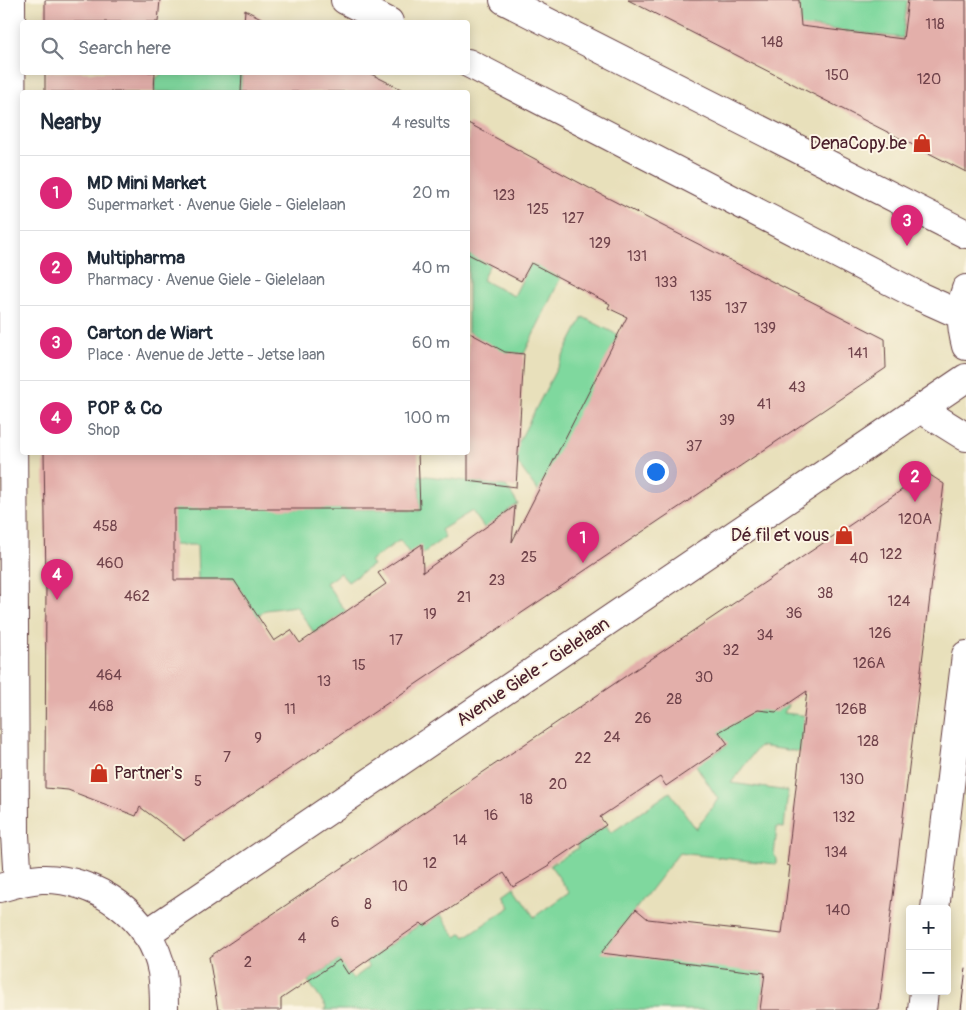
<!DOCTYPE html>
<html lang="en">
<head>
<meta charset="utf-8">
<style>
	body { margin:0; font-family:Pangolin,sans-serif; background:#f6f6f7; color:#1f2937 }
	.controls { position:absolute; right:15px; bottom:15px; display:grid; overflow:hidden; border-radius:5px; box-shadow:0 2px 12px #0003 }
	.controls button { width:45px; height:45px; display:grid; place-items:center; padding:0; border:0; border-bottom:1px solid #e0e1e3; background:#fff; color:#1f2937; font:25px sans-serif }
	.you { position:absolute; left:655px; top:471px; width:18px; height:18px; margin:-12px; border:4px solid #fff; border-radius:50%; background:#1a73e8; box-shadow:0 0 0 8px #1a73e833 }
	.badge { display:grid; place-items:center; width:32px; height:32px; border-radius:50%; background:#db2777; color:#fff; font-size:16px; font-weight:700 }
	.pin { position:absolute; translate:-50% -41px; filter:drop-shadow(0 1px 2px #0008) }
	.pin::after { content:''; position:absolute; top:26px; width:18px; height:15px; background:inherit; clip-path:polygon(0 0,100% 0,50% 100%) }
	.list { margin:0; padding:0; list-style:none }
	h2 { display:flex; justify-content:space-between; align-items:center; height:65px; margin:0; padding:0 20px; font-size:21px }
	h2 small { font-size:16px; font-weight:400; color:#747a83 }
	.list li { display:grid; grid-template-columns:32px 1fr auto; gap:15px; align-items:center; box-sizing:border-box; height:75px; padding:0 20px; border-top:1px solid #e0e1e3 }
	.list b { display:block; font-size:19px; white-space:nowrap }
	.list p { margin:0; font-size:16px; white-space:nowrap; color:#747a83 }
	.list em { font-size:16px; font-style:normal; color:#747a83 }
	.icon { flex:none; width:28px; height:28px; fill:none; stroke:currentColor; stroke-width:2; stroke-linecap:round; stroke-linejoin:round }
	.map { position:relative; flex:none; width:966px; height:1010px; overflow:hidden }
	.search { position:absolute; background:#fff; box-shadow:0 2px 12px #0003; left:20px; top:20px; width:450px; height:55px; display:flex; align-items:center; gap:12px; box-sizing:border-box; padding:0 18px; border-radius:5px; color:#747a83; font-size:19px }
	.panel { position:absolute; background:#fff; box-shadow:0 2px 12px #0003; left:20px; top:90px; width:450px; height:365px; border-radius:5px }
	.map>svg:first-child { display:block }
	.green { fill:#7fd89e; stroke:#647c64 }
	.building { fill:#e3afaa }
	.lines { fill:none; stroke-linecap:round; stroke-linejoin:round }
	.street-casing { stroke:#623c41; stroke-width:30 }
	.secondary-casing { stroke:#623c41; stroke-width:30 }
	.street { stroke:#fff; stroke-width:28 }
	.secondary { stroke:#fff; stroke-width:28 }
	.tram { stroke:#4a1f2b; stroke-width:1 }
	.labels { text-anchor:middle; dominant-baseline:central; stroke-width:4; stroke-linejoin:round; paint-order:stroke }
	.number-label { font-size:15px; fill:#70434b }
	.poi-label { font-size:18px; fill:#4a1f2b; stroke:#fcf5e5; text-anchor:end }
	.street-label { font-size:18px; fill:#4a1f2b; stroke:#fcf5e5 }
</style>
</head>
<body>
<div class="map">
<svg width="966" height="1010" viewBox="0 0 966 1010">
	<rect width="100%" height="100%" fill="#fcf5e5"/>
	<filter id="ink" filterUnits="userSpaceOnUse"><feTurbulence type="fractalNoise" baseFrequency=".02" numOctaves="2"/><feDisplacementMap in="SourceGraphic" scale="10" xChannelSelector="R" yChannelSelector="G"/><feConvolveMatrix kernelMatrix="1 2 1 2 8 2 1 2 1" color-interpolation-filters="sRGB"/></filter>
	<filter id="wash" filterUnits="userSpaceOnUse"><feTurbulence type="fractalNoise" baseFrequency=".0096" numOctaves="4" result="noise"/><feDisplacementMap in="SourceGraphic" scale="20" xChannelSelector="R" yChannelSelector="G"/><feGaussianBlur stdDeviation="1.12" result="paint"/><feColorMatrix in="noise" values="0 0 0 0 0 0 0 0 0 0 0 0 0 0 0 0 0 1.4 0 .05"/><feComposite in="paint" operator="in"/></filter>
	<g filter="url(#wash)">
		<rect width="100%" height="100%" fill="#e8e0bb"/>
		<path class="green" d="M799,0H911V2H907L903,38L812,27L801,45Z
			M162,73H242L241,92H154L155,79Z
			M468,234L482,242L491,262L482,280L514,296L543,239L561,277L524,354L486,351L489,344L468,332Z
			M583,317L618,335L540,494L512,455Z
			M419,475L506,486L518,504L503,514L507,520L488,533L472,511L441,530L445,537L414,560L400,540L370,561L373,565L348,582L340,573L326,583L346,612L314,633L296,606L266,610L258,616L262,623L235,583V580H198L197,545H164V508L379,509L420,511Z
			M766,671L788,705L784,713L827,718L822,755L759,746L731,783L788,791L784,828L777,827L774,856L776,857V864L679,853L607,946L765,973L760,1010H324L326,1007L308,981L339,960L353,979L369,967L363,958L388,946L422,923L424,926L441,915L456,937L462,933L465,937L510,907L503,895L514,887L534,917L569,892L550,865L578,848L577,845L606,825L611,833L670,792L696,829L718,799L683,745L714,754L727,745L716,727Z"/>
		<g id="blocks">
			<path class="building" d="M45,0H160L158,22H45Z
				M628,0H799L801,26L903,39L908,0H966V172Z
				M245,10L269,22H244Z
				M45,72H155L154,92H45Z
				M242,72H367L407,92H241Z
				M468,123L604,196L885,339L886,368L184,840L140,807L136,816L68,790L45,788L46,581L44,452H418L420,509H174V580H234L274,641L291,630L300,643L386,584L378,573L422,544L423,572L515,506L512,542L627,317L608,308L610,304L531,263L521,281L468,254Z
				M468,332L505,352L524,354L516,487L468,481Z
				M927,473L944,484L879,1010H760L765,973L601,953L636,909L648,919L782,934L790,866L787,865L807,691L776,712L758,710L719,732L728,744L666,786L660,777L600,817L606,825L549,864L550,865L513,887L504,873L424,926L421,923L348,974L339,960L281,999V1010H218L209,957Z"/>
		</g>
	</g>
	<g filter="url(#ink)">
		<use href="#blocks" fill-opacity="0" stroke="#623c41" stroke-width="1"/>
		<g class="lines">
			<g class="street-casing">
				<path id="street" d="M11,0L15,835L18,883
					M921,409L966,437"/>
			</g>
			<g class="secondary-casing">
				<path id="secondary" d="M345,0L389,22
					M504,0L966,234
					M468,63L921,297L961,315
					M966,289C959,308 961,327 966,346
					M0,888C13,884 27,880 41,879C95,877 152,917 162,972C164,985 164,997 164,1010
					M935,909L966,655
					M146,934L966,378
					M922,1010L924,991"/>
			</g>
			<use href="#street" class="street"/>
			<use href="#secondary" class="secondary"/>
			<path class="tram" d="M961,1010L966,968"/>
		</g>
	</g>
	<defs>
		<g id="shop-bare" transform="scale(1.5)"><path d="M-5-2.5h2.3a2.7 3.5 0 0 1 5.4 0H5L5.5 6h-11ZM-1.5-2.5h3a1.5 2.3 0 0 0-3 0Z" fill="#c8321e" stroke="#fcf5e5" stroke-width="2.5" paint-order="stroke"/></g>
	</defs>
	<g fill-rule="evenodd">
		<use href="#shop-bare" x="922" y="143"/>
		<use href="#shop-bare" x="844" y="535"/>
		<use href="#shop-bare" x="99" y="773"/>
	</g>
	<g class="labels">
		<g class="number-label">
			<text x="935" y="24">118</text>
			<text x="772" y="42">148</text>
			<text x="837" y="75">150</text>
			<text x="929" y="79">120</text>
			<text x="504" y="195">123</text>
			<text x="538" y="209">125</text>
			<text x="573" y="218">127</text>
			<text x="600" y="243">129</text>
			<text x="637" y="256">131</text>
			<text x="666" y="282">133</text>
			<text x="701" y="296">135</text>
			<text x="736" y="308">137</text>
			<text x="765" y="328">139</text>
			<text x="858" y="353">141</text>
			<text x="797" y="387">43</text>
			<text x="764" y="404">41</text>
			<text x="727" y="420">39</text>
			<text x="694" y="446">37</text>
			<text x="915" y="519">120A</text>
			<text x="105" y="526">458</text>
			<text x="891" y="554">122</text>
			<text x="529" y="557">25</text>
			<text x="859" y="558">40</text>
			<text x="110" y="563">460</text>
			<text x="497" y="580">23</text>
			<text x="825" y="593">38</text>
			<text x="137" y="596">462</text>
			<text x="464" y="597">21</text>
			<text x="899" y="601">124</text>
			<text x="794" y="613">36</text>
			<text x="430" y="614">19</text>
			<text x="880" y="633">126</text>
			<text x="765" y="635">34</text>
			<text x="396" y="640">17</text>
			<text x="731" y="650">32</text>
			<text x="869" y="663">126A</text>
			<text x="359" y="665">15</text>
			<text x="109" y="675">464</text>
			<text x="704" y="677">30</text>
			<text x="324" y="681">13</text>
			<text x="674" y="699">28</text>
			<text x="101" y="706">468</text>
			<text x="290" y="709">11</text>
			<text x="851" y="709">126B</text>
			<text x="643" y="718">26</text>
			<text x="612" y="737">24</text>
			<text x="258" y="738">9</text>
			<text x="868" y="741">128</text>
			<text x="227" y="757">7</text>
			<text x="583" y="758">22</text>
			<text x="852" y="779">130</text>
			<text x="198" y="781">5</text>
			<text x="558" y="784">20</text>
			<text x="526" y="799">18</text>
			<text x="491" y="815">16</text>
			<text x="844" y="817">132</text>
			<text x="460" y="840">14</text>
			<text x="836" y="852">134</text>
			<text x="430" y="863">12</text>
			<text x="400" y="886">10</text>
			<text x="368" y="904">8</text>
			<text x="838" y="910">140</text>
			<text x="335" y="922">6</text>
			<text x="302" y="938">4</text>
			<text x="248" y="962">2</text>
		</g>
		<g class="poi-label">
			<text x="907" y="143">DenaCopy.be</text>
			<text x="829" y="535">Dé fil et vous</text>
			<text x="114" y="773" text-anchor="start">Partner's</text>
		</g>
		<g class="street-label">
			<text transform="translate(533 672) rotate(-34)">Avenue Giele - Gielelaan</text>
		</g>
	</g>
</svg>
<div class="controls">
<button>+</button>
<button>−</button>
</div>
<div class="you"></div>
<div class="pin badge" style="left:583px;top:563px">1</div>
<div class="pin badge" style="left:915px;top:502px">2</div>
<div class="pin badge" style="left:907px;top:246px">3</div>
<div class="pin badge" style="left:57px;top:600px">4</div>
<div class="search"><svg class="icon" aria-label="search" viewBox="0 0 24 24"><circle cx="10" cy="10" r="6"/><path d="M15 15l6 6"/></svg>Search here</div>
<section class="panel">
<h2>Nearby<small>4 results</small></h2>
<ul class="list">
<li><span class="badge">1</span><div><b>MD Mini Market</b><p>Supermarket · Avenue Giele - Gielelaan</p></div><em>20 m</em></li>
<li><span class="badge">2</span><div><b>Multipharma</b><p>Pharmacy · Avenue Giele - Gielelaan</p></div><em>40 m</em></li>
<li><span class="badge">3</span><div><b>Carton de Wiart</b><p>Place · Avenue de Jette - Jetse laan</p></div><em>60 m</em></li>
<li><span class="badge">4</span><div><b>POP &amp; Co</b><p>Shop</p></div><em>100 m</em></li>
</ul>
</section>
</div>
</body>
</html>
